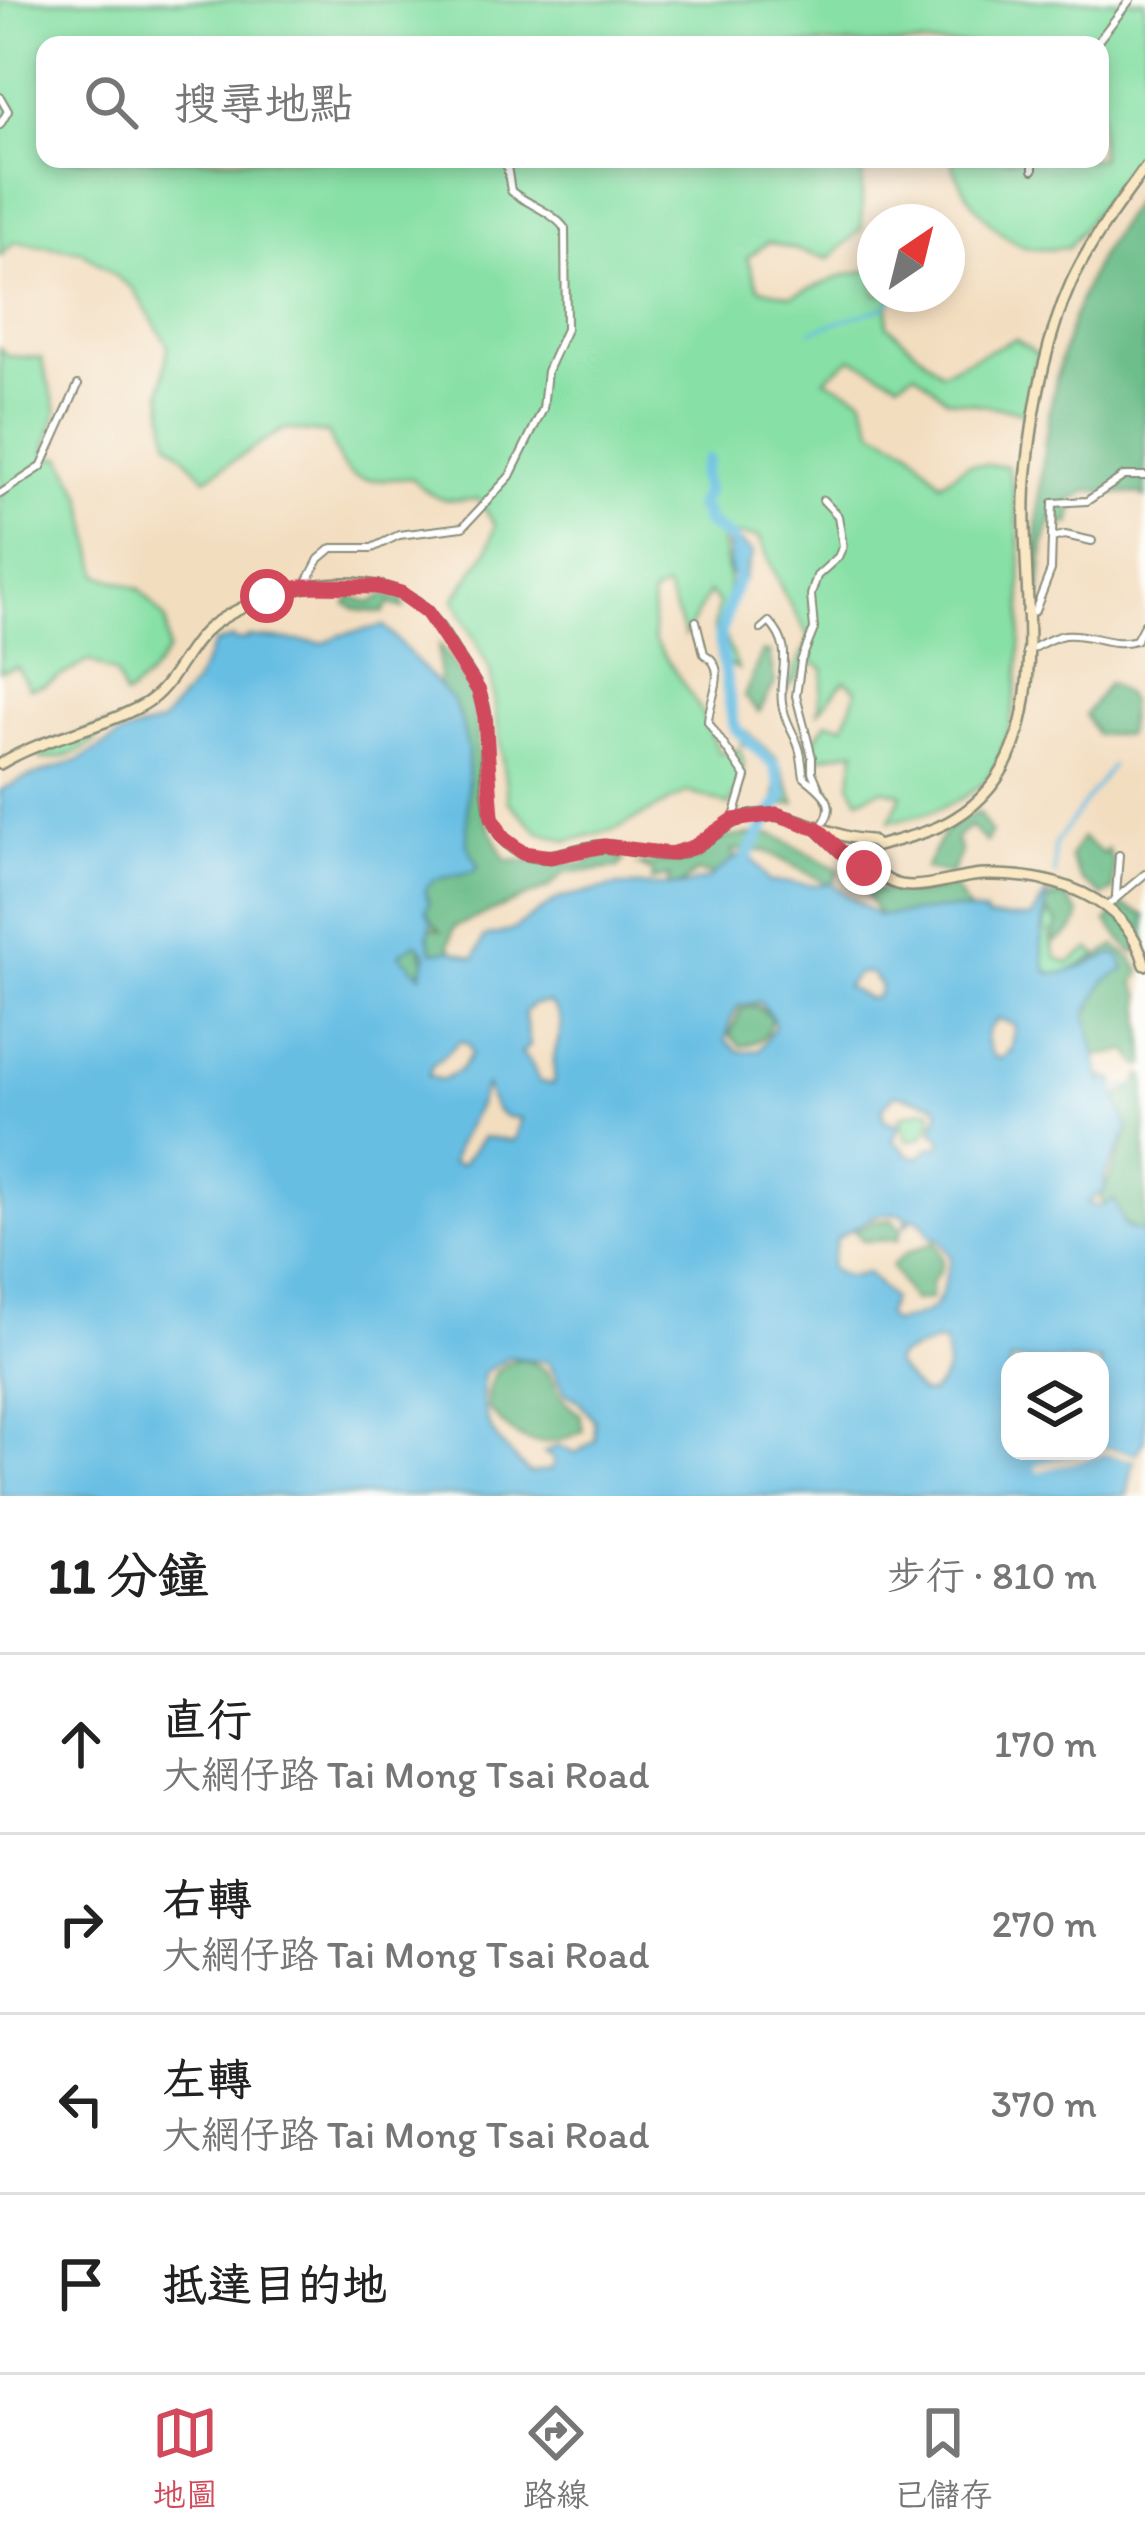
<!DOCTYPE html>
<html lang="zh-TW">
<head>
<meta charset="utf-8">
<style>
	body { margin:0; font-family:Itim,"LXGW WenKai TC",sans-serif; background:#f2f2f2; color:#222 }
	.controls { position:absolute; right:36px; bottom:36px; display:grid; overflow:hidden; border-radius:24px; box-shadow:0 6px 18px #0003 }
	.controls button { width:108px; height:108px; display:grid; place-items:center; padding:0; border:0; border-bottom:3px solid #e0e0e0; background:#fff; color:#222; font:60px sans-serif }
	.compass { position:absolute; left:857px; top:204px; width:108px; height:108px; border-radius:50%; background:#fff; box-shadow:0 6px 18px #0003; rotate:35deg }
	.stop { position:absolute; width:36px; height:36px; margin:-27px; border:9px solid #d1495b; border-radius:50%; background:#fff }
	.stop.end { background:#d1495b; border-color:#fff; box-shadow:0 3px 12px #0008 }
	.list { margin:0; padding:0; list-style:none }
	h2 { display:flex; justify-content:space-between; align-items:center; height:156px; margin:0; padding:0 48px; font-size:51px }
	h2 small { font-size:39px; font-weight:400; color:#767676 }
	.list li { display:grid; grid-template-columns:78px 1fr auto; gap:36px; align-items:center; box-sizing:border-box; height:180px; padding:0 48px; border-top:3px solid #e0e0e0 }
	.list b { display:block; font-size:45px; white-space:nowrap }
	.list p { margin:0; font-size:39px; white-space:nowrap; color:#767676 }
	.list em { font-size:39px; font-style:normal; color:#767676 }
	.icon { flex:none; width:66px; height:66px; fill:none; stroke:currentColor; stroke-width:2; stroke-linecap:round; stroke-linejoin:round }
	.map { position:relative; flex:none; width:1145px; height:1496px; overflow:hidden }
	.search { position:absolute; background:#fff; box-shadow:0 6px 18px #0003; left:36px; right:36px; top:36px; height:132px; display:flex; align-items:center; gap:30px; box-sizing:border-box; padding:0 42px; border-radius:24px; color:#767676; font-size:45px }
	.sheet { height:876px; background:#fff }
	nav { display:flex; justify-content:space-around; align-items:center; box-sizing:border-box; height:168px; border-top:3px solid #e0e0e0; background:#fff; font-size:33px; color:#767676 }
	nav a { display:grid; justify-items:center; gap:6px }
	nav .on { color:#d1495b }
	.map>svg:first-child { display:block }
	.green { fill:#87e0a5; stroke:#538e6c; stroke-width:3 }
	.forest { fill:#6dbe8a; stroke:#467e5f; stroke-width:3 }
	.water { fill:#66bee3; stroke:#427e8c; stroke-width:3; fill-rule:evenodd }
	.pier { fill:#f3ddbf }
	.lines { fill:none; stroke-linecap:round; stroke-linejoin:round }
	.stream { stroke:#66bee3; stroke-width:3 }
	.river { stroke:#66bee3; stroke-width:12 }
	.street-casing { stroke:#898d7a; stroke-width:10 }
	.secondary-casing { stroke:#898d7a; stroke-width:14 }
	.street { stroke:#fff; stroke-width:6 }
	.secondary { stroke:#fae7c3; stroke-width:9 }
	.route { stroke:#d1495b; stroke-width:15 }
</style>
</head>
<body>
<div class="map">
<svg width="1145" height="1496" viewBox="0 0 1145 1496">
	<rect width="100%" height="100%" fill="#fdfcf7"/>
	<filter id="ink" filterUnits="userSpaceOnUse"><feTurbulence type="fractalNoise" baseFrequency=".00833" numOctaves="2"/><feDisplacementMap in="SourceGraphic" scale="24" xChannelSelector="R" yChannelSelector="G"/><feConvolveMatrix kernelMatrix="1 2 1 2 8 2 1 2 1" color-interpolation-filters="sRGB"/></filter>
	<filter id="wash" filterUnits="userSpaceOnUse"><feTurbulence type="fractalNoise" baseFrequency=".004" numOctaves="4" result="noise"/><feDisplacementMap in="SourceGraphic" scale="48" xChannelSelector="R" yChannelSelector="G"/><feGaussianBlur stdDeviation="2.7" result="paint"/><feColorMatrix in="noise" values="0 0 0 0 0 0 0 0 0 0 0 0 0 0 0 0 0 1.4 0 .05"/><feComposite in="paint" operator="in"/></filter>
	<g filter="url(#wash)">
		<rect width="100%" height="100%" fill="#f3ddbf"/>
		<path class="green" d="M0,0H1145V145L1068,248C1056,248 1039,251 1028,248C997,239 957,189 952,159H1100V45H45V159H869L862,177V228L829,259L768,242L747,258L759,288L792,296L845,275L875,269V294H894L889,304L887,325L941,372L1015,339L1037,354L1024,412L947,399L915,372L899,381L851,358L825,379L862,397L874,430L911,449L941,483L968,464L1007,466C1028,529 1029,711 994,768C974,801 926,817 890,821L902,794L882,789L859,799L850,784L856,750L816,758L813,742L827,722L844,725L857,690L845,680L818,712L824,669L812,661L784,692L810,638L783,592L759,537L721,534L729,583L723,633L738,669L718,658L714,629L718,603L709,592L685,636L666,588L652,595L654,640L700,709L720,754L739,749C749,770 741,787 729,805L688,792L616,829L568,841L539,832L508,801L490,670L454,599L488,550L495,525L478,499C446,502 434,501 412,478C359,480 346,489 329,434L284,429L206,478L168,440L162,391L168,345L133,289L81,251L15,242L0,256Z
			M0,348L8,356L41,358L57,411L45,451L53,458L62,457L83,497L99,575L140,589L166,620L168,651L149,677L125,697L115,673L89,661L44,685L29,688L17,667L0,671Z
			M106,725C94,749 68,759 42,759L36,749Z
			M1054,890L1067,894L1068,900L1057,932H1049L1056,957L1068,963L1090,949L1098,955L1068,972L1053,974L1043,967L1041,942Z
			M921,1110H932V1121L922,1137L907,1141L900,1117Z"/>
		<path class="forest" d="M1145,185V498L1139,494L1087,491L1069,502L1073,511L1070,524L1060,525L1053,515L1044,543L1040,593L1034,595C1038,483 1045,366 1096,263C1110,236 1129,211 1145,185Z
			M385,595L402,599L404,608L389,604L383,613L358,610L346,604L351,596L370,603Z
			M439,645C494,714 471,723 481,798C484,821 496,840 506,860L585,864L605,849L624,860L618,868L564,873L548,888L454,927L449,945L458,963L434,961L417,941L426,962L419,973L396,962L399,949L416,925L441,930L425,915L418,887L458,825L439,687Z
			M762,652H769L775,683L759,712L744,697Z
			M1108,683C1137,698 1130,706 1126,735L1096,734L1085,715Z
			M747,732L777,759L796,803L775,806L776,771L752,747L741,744Z
			M978,812L991,833L986,842L970,826L956,838L961,852L951,874L925,869L945,831Z
			M757,834L774,835L839,870L832,886L765,851L732,850L734,858L723,876L696,872L682,884L667,886L671,876L651,880L653,873L638,865L698,859L714,839Z
			M1082,838L1103,854L1107,849L1114,863L1113,891L1103,896L1082,881L1070,857Z
			M954,887L969,911L921,931L879,915L863,888L917,895Z
			M1065,896L1079,914C1079,930 1064,937 1052,944L1058,923L1040,903Z
			M1121,905L1145,915V942L1136,953L1130,950L1107,922Z
			M1115,946L1131,958L1141,972L1134,983L1141,996L1145,1066H1139L1129,1051L1089,1057L1056,983Z
			M756,1006L771,1018C768,1037 758,1043 741,1046L730,1035L741,1009Z
			M1141,1076H1145V1241L1100,1201L1125,1141L1108,1101L1133,1089Z
			M892,1220L901,1229L898,1240L864,1241L854,1231L876,1221Z
			M935,1242C945,1261 945,1266 931,1282V1299L913,1301L891,1266L906,1253Z
			M519,1359C566,1369 544,1392 580,1414L583,1431C541,1453 517,1444 488,1408C489,1379 490,1369 519,1359Z"/>
		<path class="water" d="M733,537L753,553L743,580L730,575L728,541Z
			M384,626L453,701L460,717L468,750L467,845L478,866L475,871L433,880L425,890L429,903L426,910L432,922L428,935L433,952L452,950L475,958L484,937L511,931L558,899L617,886H682L710,878L738,856L750,855L769,882C790,881 811,888 831,883L878,916L948,909L985,913L987,918H1032L1048,891L1041,942L1046,971L1053,974L1068,972L1113,954L1120,956L1125,969L1104,982L1087,1014L1102,1086L1104,1077L1115,1081L1113,1087L1129,1130L1105,1176V1190L1087,1203L1099,1207L1114,1199L1125,1227L1145,1233V1440L1136,1454L1108,1448L1072,1458V1461L1106,1454L1134,1460L1127,1496H0V791L23,779L80,760L122,735L161,723L194,684L214,644L233,638L234,641L246,640L248,637L324,643L341,635ZM416,943L427,954L421,975L399,954ZM858,973H871L881,986L877,997L867,999L846,986ZM759,1002L772,1017L775,1026L759,1050L740,1052L726,1041L730,1022L738,1006ZM549,1003C568,1021 560,1031 555,1052C552,1063 556,1073 553,1084L539,1082L532,1065L521,1053L530,1046L524,1012L534,1004ZM999,1019L1015,1025L1012,1049L1002,1059L993,1056C984,1039 982,1032 999,1019ZM460,1041L467,1043L472,1053L461,1069L442,1080L429,1076L431,1067ZM486,1086C493,1107 496,1119 521,1118L514,1141L483,1137L461,1165L452,1163C456,1140 469,1125 478,1105C481,1099 482,1092 486,1086ZM895,1094L936,1104L940,1111L932,1131L941,1138L940,1147L929,1148L920,1157L911,1156L893,1140L900,1125L884,1120L882,1108ZM896,1213L907,1216L905,1226L914,1217L925,1225L930,1237L939,1239L951,1258C936,1310 945,1309 892,1323L886,1314L892,1299L867,1272C853,1278 841,1278 830,1267L837,1238L877,1215ZM936,1342L944,1343C950,1365 948,1379 930,1394L920,1393L894,1364L898,1356ZM509,1357L549,1362L565,1393L579,1401L594,1420L595,1440L576,1453L558,1446L544,1453L554,1459L552,1469L530,1474C495,1438 479,1428 483,1373ZM1010,1361H1100V1451H1010Z"/>
		<path class="pier" d="M1107,1448L1136,1454L1134,1460L1105,1454L1037,1472L1035,1464Z"/>
		<g class="lines">
			<path class="stream" d="M811,331L887,306L897,294
				M1055,875L1054,845L1112,765
				M1114,1089L1136,1086"/>
			<path class="river" d="M707,460L702,475L706,491L699,507L706,514L705,521L733,540
				M738,578L719,636L733,722L736,729L775,766L783,795L747,856"/>
		</g>
	</g>
	<g filter="url(#ink)">
		<g class="lines">
			<g class="street-casing">
				<path id="street" d="M1095,45L1130,0
					M0,97L8,111L0,125
					M1033,170V159
					M0,494L41,467L78,385
					M1052,538L1065,535L1092,541
					M305,586L319,559L332,548H372L399,535L463,527L510,476L543,409L547,371L566,329L565,229C555,213 527,204 511,191L507,166L518,159
					M1026,613L1035,611L1051,570L1053,503L1087,501L1124,476H1145
					M696,621L704,654C730,668 709,698 708,722L746,777L733,820
					M761,629L769,622C796,650 778,672 782,703C784,721 794,732 799,748C802,757 802,768 804,777C823,792 840,805 820,827
					M1026,652C1038,646 1051,637 1064,635C1090,632 1110,648 1136,640L1145,623
					M819,788L812,772V757L796,696L801,661L814,629L811,595L817,576L838,557L843,546L838,516L823,500
					M1116,895L1119,855
					M1107,906L1145,874"/>
			</g>
			<g class="secondary-casing">
				<path id="secondary" d="M0,764C44,737 97,730 143,705C176,686 184,646 214,624C262,590 359,565 412,600C433,614 444,635 457,656C469,674 482,691 485,713C490,753 475,824 515,849C546,868 572,846 604,846C630,847 658,860 685,851C712,842 725,818 756,815C796,810 830,839 870,840L878,846
					M818,830L856,866H873C899,905 948,875 986,875C1052,874 1126,895 1145,965
					M878,846C904,838 931,833 955,818C1068,750 1014,579 1027,470C1033,409 1046,339 1071,283C1090,242 1118,205 1145,168"/>
			</g>
			<use href="#street" class="street"/>
			<use href="#secondary" class="secondary"/>
		</g>
	</g>
	<g class="lines" filter="url(#ink)">
		<path class="route" d="M267,596L305,586L377,587L401,593L427,612L479,691L485,716L492,817L503,838L523,853L551,857L604,846L671,854L694,847L733,820L777,814L818,829L856,866L864,868"/>
	</g>
</svg>
<div class="controls">
<button><svg class="icon" aria-label="layers" viewBox="0 0 24 24"><path d="M12 4l9 5-9 5-9-5zM3 14l9 5 9-5"/></svg></button>
</div>
<svg class="compass" viewBox="-18 -18 36 36"><path d="M0-13l5 13h-10z" fill="#e53935"/><path d="M0 13l5-13h-10z" fill="#767676"/></svg>
<div class="stop" style="left:267px;top:596px"></div>
<div class="stop end" style="left:864px;top:868px"></div>
<div class="search"><svg class="icon" aria-label="search" viewBox="0 0 24 24"><circle cx="10" cy="10" r="6"/><path d="M15 15l6 6"/></svg>搜尋地點</div>
</div>
<section class="sheet">
<h2>11 分鐘<small>步行 · 810 m</small></h2>
<ul class="list">
<li><svg class="icon" aria-label="ahead" viewBox="0 0 24 24"><path d="M12 20V5M6 11l6-6 6 6"/></svg><div><b>直行</b><p>大網仔路 Tai Mong Tsai Road</p></div><em>170 m</em></li>
<li><svg class="icon" aria-label="right" viewBox="0 0 24 24"><path d="M7 20v-9h11M14 6l5 5-5 5"/></svg><div><b>右轉</b><p>大網仔路 Tai Mong Tsai Road</p></div><em>270 m</em></li>
<li><svg class="icon" aria-label="left" viewBox="0 0 24 24"><path d="M17 20v-9H6M10 6l-5 5 5 5"/></svg><div><b>左轉</b><p>大網仔路 Tai Mong Tsai Road</p></div><em>370 m</em></li>
<li><svg class="icon" aria-label="arrive" viewBox="0 0 24 24"><path d="M6 21V4h12l-3 4 3 4H6"/></svg><div><b>抵達目的地</b></div></li>
</ul>
</section>
<nav>
<a class="on"><svg class="icon" aria-label="map" viewBox="0 0 24 24"><path d="M3 6l6-2 6 2 6-2v14l-6 2-6-2-6 2zM9 4v14M15 6v14"/></svg>地圖</a>
<a><svg class="icon" aria-label="directions" viewBox="0 0 24 24"><path d="M12 3l9 9-9 9-9-9zM9 14v-3h6M13 9l2 2-2 2"/></svg>路線</a>
<a><svg class="icon" aria-label="saved" viewBox="0 0 24 24"><path d="M7 4h10v16l-5-4-5 4z"/></svg>已儲存</a>
</nav>
</body>
</html>
